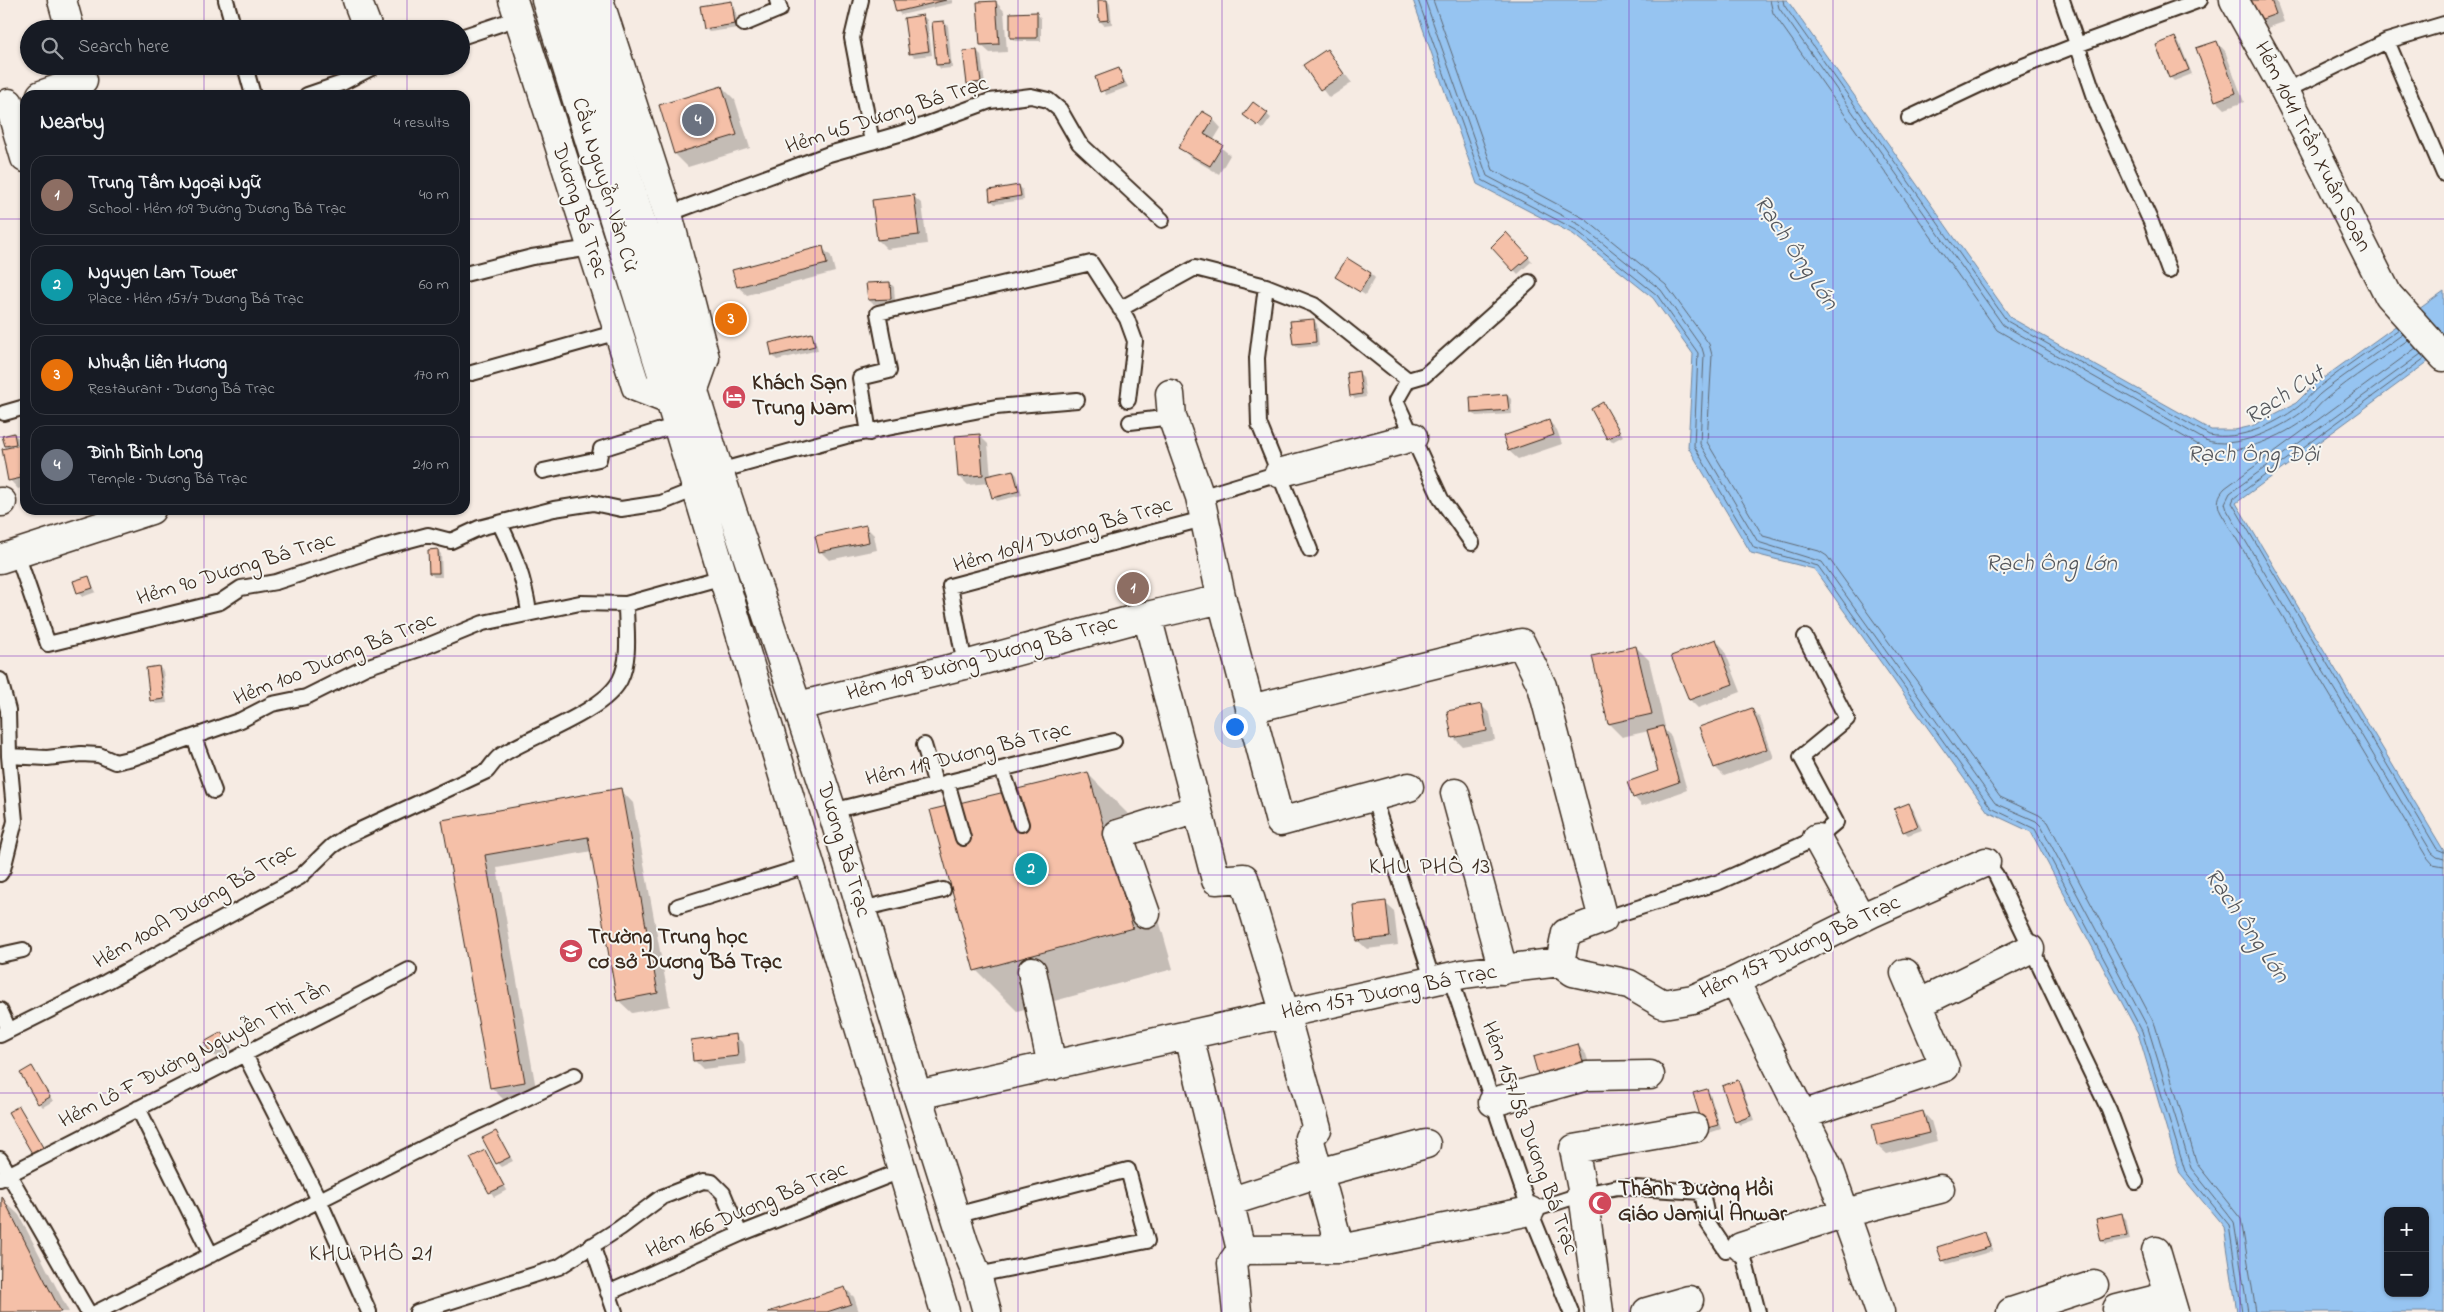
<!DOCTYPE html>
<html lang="en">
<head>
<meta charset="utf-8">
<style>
	body { margin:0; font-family:"Indie Flower",sans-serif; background:#20242c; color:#f1f3f6 }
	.controls { position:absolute; right:15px; bottom:15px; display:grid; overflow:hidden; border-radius:10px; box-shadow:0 1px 4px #0004 }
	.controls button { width:45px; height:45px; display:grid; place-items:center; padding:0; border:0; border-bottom:1px solid #363941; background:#171b24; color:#f1f3f6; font:25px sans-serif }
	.you { position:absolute; left:1234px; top:726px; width:18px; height:18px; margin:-12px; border:4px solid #fff; border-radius:50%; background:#1a73e8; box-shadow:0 0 0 8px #1a73e833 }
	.badge { display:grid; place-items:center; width:32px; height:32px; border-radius:50%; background:#d1495b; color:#fff; font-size:16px; font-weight:700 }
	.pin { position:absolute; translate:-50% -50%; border:2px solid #fff; box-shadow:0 1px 5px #0006 }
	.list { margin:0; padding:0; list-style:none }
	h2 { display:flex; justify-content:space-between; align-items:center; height:65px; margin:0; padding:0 20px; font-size:21px }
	h2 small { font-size:16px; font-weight:400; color:#9ea1a6 }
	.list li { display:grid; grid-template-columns:32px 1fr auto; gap:15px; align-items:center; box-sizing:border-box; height:80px; margin:0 10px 10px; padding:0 10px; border:1px solid #363941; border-radius:15px }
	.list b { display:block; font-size:19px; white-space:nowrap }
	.list p { margin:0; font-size:16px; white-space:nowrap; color:#9ea1a6 }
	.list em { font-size:16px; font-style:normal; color:#9ea1a6 }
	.icon { flex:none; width:28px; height:28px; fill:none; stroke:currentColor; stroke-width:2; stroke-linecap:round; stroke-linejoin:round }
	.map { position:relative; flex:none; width:2444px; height:1312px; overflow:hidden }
	.search { position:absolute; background:#171b24; box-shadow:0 1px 4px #0004; left:20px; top:20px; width:450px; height:55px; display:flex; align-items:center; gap:12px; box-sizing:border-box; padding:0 18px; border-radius:28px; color:#9ea1a6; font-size:19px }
	.panel { position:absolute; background:#171b24; box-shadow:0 1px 4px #0004; left:20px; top:90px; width:450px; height:425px; border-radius:15px }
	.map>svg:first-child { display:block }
	.water { fill:#96c4f1; stroke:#72869d; fill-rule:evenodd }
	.shadow { fill:#0003 }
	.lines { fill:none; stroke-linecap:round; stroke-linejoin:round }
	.shore { stroke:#5f6872; stroke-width:1 }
	.building { fill:#f5c0a8; stroke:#3b2a1e }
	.lane-casing { stroke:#3b2a1e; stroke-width:18 }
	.street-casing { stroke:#3b2a1e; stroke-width:31 }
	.secondary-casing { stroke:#3b2a1e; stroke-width:31 }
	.primary-casing { stroke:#3b2a1e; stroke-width:31 }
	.lane { stroke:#f6f6f2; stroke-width:14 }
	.street { stroke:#f6f6f2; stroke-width:28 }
	.secondary { stroke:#f6f6f2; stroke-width:28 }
	.primary { stroke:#f6f6f2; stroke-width:28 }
	.grid { fill:none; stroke:#7b2cbf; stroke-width:1; stroke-opacity:0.55 }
	.labels { text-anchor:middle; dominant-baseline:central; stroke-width:4; stroke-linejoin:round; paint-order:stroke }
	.street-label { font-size:22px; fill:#3b2a1e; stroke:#f6f6f2 }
	.poi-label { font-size:22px; font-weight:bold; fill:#3b2a1e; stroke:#f6f6f2; text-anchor:start }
	.water-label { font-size:24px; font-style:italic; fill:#56585d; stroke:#f6f6f2 }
	.neighbourhood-label { font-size:24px; letter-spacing:1px; fill:#3b2a1e; stroke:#f6f6f2 }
</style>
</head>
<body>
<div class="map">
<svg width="2444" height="1312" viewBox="0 0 2444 1312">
	<rect width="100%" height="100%" fill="#f6ebe3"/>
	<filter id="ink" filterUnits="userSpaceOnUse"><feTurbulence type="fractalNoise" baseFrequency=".02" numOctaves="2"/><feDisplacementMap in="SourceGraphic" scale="10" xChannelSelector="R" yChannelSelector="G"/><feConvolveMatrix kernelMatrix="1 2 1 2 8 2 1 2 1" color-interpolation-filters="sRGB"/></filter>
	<g filter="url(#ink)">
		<path class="water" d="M1413,0H1787L2011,318L2211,430H2235L2252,426L2296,403L2315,384L2444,291V350L2236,503L2444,851V1312H2237L2224,1227L2180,1174L2138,1033L2031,832L1988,812L1814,569L1751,553L1688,447L1693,354L1653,298L1573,234L1477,184ZM2388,1211H2425V1293H2388Z"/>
		<path class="shadow" d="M894,0H953V3L901,15L897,11Z
			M1107,0L1110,4L1112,24L1104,25L1100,21Z
			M2248,0H2276L2284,22L2264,29Z
			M731,2L735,6L738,28L709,32L705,28Z
			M996,2L1004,11L1007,52L990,53L981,45Z
			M1037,14L1041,18V41H1015L1011,37Z
			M923,16L927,20L932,55L914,57L910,53Z
			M944,22L948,26L952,68L941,69L937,65Z
			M2175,38L2179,42L2192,74L2174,81L2170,77Z
			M2217,42L2225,51L2244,102L2225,109L2216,100Z
			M977,51L981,55L985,85L972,87L968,83Z
			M1327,51L1352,83L1329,98L1305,66Z
			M1119,70L1128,87L1106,95L1097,78Z
			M722,87L735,100L750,148L688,167L675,154Z
			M1253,103L1271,118L1263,129L1249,119Z
			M1213,119L1221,128L1213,141L1230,155L1219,174L1190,157L1181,148Z
			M1019,186L1023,190L1024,200L995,204L991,200Z
			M913,196L922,204L927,244L887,249L878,240L873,201Z
			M1506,234L1532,261L1518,274L1492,247Z
			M822,248L831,256L835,272L747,295L738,287Z
			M1371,274L1375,278L1365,295L1337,277Z
			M890,283L894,287L895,302L873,304L869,300Z
			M1313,320L1317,324L1319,346L1298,348L1294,344Z
			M811,335L815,339L818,350L777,360L773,356Z
			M1359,373L1363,377L1366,397L1355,399L1351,395Z
			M1507,395L1511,399L1512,414L1476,416L1472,412Z
			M1603,404L1623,436L1612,442L1608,438Z
			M1549,421L1557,430L1562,444L1518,459L1509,451Z
			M22,431H25V441Z
			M14,434L18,438L19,447L25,446V487L18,489L10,480L9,449L6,446Z
			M980,436L988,444L991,477L1013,471L1017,475L1022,495L997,501L993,497L989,483L968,485L959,476Z
			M866,527L874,535L877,550L829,560L820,551Z
			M437,550L441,554L442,577H434L430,573Z
			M88,577L96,592L82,597L74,582Z
			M1716,640L1724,649L1741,692L1698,708L1690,700L1673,657Z
			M1636,647L1649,660L1665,727L1662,728L1671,736L1687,790L1642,806L1634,797L1659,772L1649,731L1622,737L1609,724Z
			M159,667L163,671L167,703L156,704L152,700Z
			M1481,705L1490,714L1495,740L1462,746L1454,738Z
			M1751,709L1760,718L1774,758L1724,776L1715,767Z
			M1088,774L1129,815L1173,969L1017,1011L976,970Z
			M620,789L633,803L670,1006L632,1013L618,1000L592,851L497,868L537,1094L504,1100L491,1087L444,821Z
			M1909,805L1913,809L1922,830L1908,835L1904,831Z
			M1385,903L1394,911L1398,945L1367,949L1358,941Z
			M222,1033L232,1048L216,1057L212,1053Z
			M735,1036L744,1044L746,1064L703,1069L694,1060Z
			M1578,1045L1586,1054L1592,1073L1549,1086Z
			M32,1068L53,1101L43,1107L39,1103Z
			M1737,1081L1741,1085L1754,1120L1740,1125L1736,1121Z
			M1706,1090L1710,1094L1721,1129L1709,1133L1705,1129Z
			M19,1108L23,1112L47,1154Z
			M1923,1112L1931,1121L1937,1141L1887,1154L1878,1146Z
			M496,1133L513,1161L501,1167L497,1163Z
			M485,1152L507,1190L494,1197L472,1158Z
			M1,1198L19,1215L69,1312H0Z
			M2122,1215L2126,1219L2130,1240L2106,1245L2102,1241Z
			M1985,1234L1989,1238L1993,1251L1947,1264L1943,1260Z
			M845,1288L854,1297L859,1312H772Z"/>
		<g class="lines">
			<path class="shore" d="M1418,0L1482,180L1576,230L1657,295L1698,353L1694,446L1754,548L1818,566L1991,808L2035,829L2142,1031L2185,1171L2229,1225L2242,1312
				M1425,0L1487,176L1580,225L1661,290L1702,348L1704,355L1700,444L1758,542L1822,562L1995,803L2036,821L2041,826L2148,1028L2191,1168L2234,1222L2248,1312
				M1433,0L1493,170L1585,219L1666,285L1709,344L1712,355L1707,442L1763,536L1819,551L1827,556L2000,797L2039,815L2048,822L2155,1025L2197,1164L2241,1219L2256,1312
				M1770,0L1773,13L1997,330L2202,447C2232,460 2285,436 2308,417C2315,411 2320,403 2327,398C2352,377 2381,359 2408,340
				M1777,0L1779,8L2003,325L2205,440C2234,451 2280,429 2302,412C2311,405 2316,396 2325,390C2350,371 2377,353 2403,334
				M1783,0L1784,5L2007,321L2209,435C2239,441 2274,425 2298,407C2306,401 2312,392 2320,386C2346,366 2373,348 2399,329
				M2416,348L2225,488C2218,495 2216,504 2221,513L2426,856L2433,864L2444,866
				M2421,354L2230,493L2225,503L2227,510L2432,853L2437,857L2444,859
				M2425,358L2234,498L2232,503L2437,849L2444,852"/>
		</g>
		<path class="building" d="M893,0H946L896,12Z
			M1098,0H1107L1109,20L1099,21Z
			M2246,0H2271L2276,14L2254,22Z
			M732,1L735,24L704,29L700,6Z
			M996,1L999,44L980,45L977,2Z
			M1037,12V38H1010V13Z
			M923,15L929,51L909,54L904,18Z
			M944,21L949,64L936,65L932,22Z
			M2175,37L2189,70L2169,78L2156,45Z
			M2217,41L2236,93L2215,101L2196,48Z
			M1327,49L1344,74L1320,90L1303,65Z
			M977,50L981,82L967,84L963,51Z
			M1119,68L1124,83L1100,92L1095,77Z
			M722,86L737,135L674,154L659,105Z
			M1253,102L1268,113L1258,126L1243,115Z
			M1202,111L1214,118L1204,134L1223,145L1210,166L1178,148Z
			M1019,185L1021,196L990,201L989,190Z
			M914,195L919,235L877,240L872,200Z
			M1506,232L1529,257L1513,271L1491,247Z
			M823,246L827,264L737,287L732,270Z
			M1347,258L1371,273L1360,292L1335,277Z
			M890,282L891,299L868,300L866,283Z
			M1314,319L1316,342L1293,344L1290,321Z
			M812,333L815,346L772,356L769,343Z
			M1359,371L1362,394L1350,396L1347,373Z
			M1507,394L1509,410L1471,413L1470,397Z
			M1603,402L1620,432L1607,439L1591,409Z
			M1549,420L1554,435L1508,451L1503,436Z
			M14,433L16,444L5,446L2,436Z
			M980,434L983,475L958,477L955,436Z
			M25,444V472L20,473L21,478L8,481L2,449Z
			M1013,470L1019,491L992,498L986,476Z
			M866,525L869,542L819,552L815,536Z
			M438,549L439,573H429L428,550Z
			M89,576L93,588L77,593L73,581Z
			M1716,639L1733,684L1689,700L1671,656Z
			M1636,646L1652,714L1608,724L1592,656Z
			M159,666L164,699L150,701L146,668Z
			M1482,704L1487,731L1452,738L1447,711Z
			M1752,708L1767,749L1714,768L1699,727Z
			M1663,726L1679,782L1633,798L1627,782L1658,771L1647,730Z
			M1088,772L1133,928L974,971L930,810Z
			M621,788L658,993L617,1001L588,837L485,855L525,1082L490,1088L442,820Z
			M1909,803L1918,826L1903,832L1894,809Z
			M1386,901L1390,937L1357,941L1353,905Z
			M222,1032L229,1044L211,1054L204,1042Z
			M736,1034L738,1056L693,1061L691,1040Z
			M1578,1044L1584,1065L1539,1078L1533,1057Z
			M32,1066L50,1097L38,1104L20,1073Z
			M1738,1080L1751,1116L1735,1122L1722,1086Z
			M1707,1089L1718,1125L1704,1129L1693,1093Z
			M19,1106L44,1149L33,1155L8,1112Z
			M1923,1111L1929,1133L1877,1146L1872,1124Z
			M496,1131L510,1157L496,1164L482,1138Z
			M485,1150L504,1186L489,1193L470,1158Z
			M2,1196L61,1312H0Z
			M2122,1213L2127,1236L2101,1241L2096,1219Z
			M1985,1232L1990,1247L1942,1261L1937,1247Z
			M845,1287L851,1304L827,1312H768Z"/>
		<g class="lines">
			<g class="lane-casing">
				<path id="lane" d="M226,0L234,29
					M861,0L852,38L872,142
					M2062,0L2098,106L2151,222L2169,271
					M744,24L780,9L777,0
					M461,37L518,18
					M2387,41L2444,174
					M245,66L253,95
					M2285,91L2387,41L2444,24
					M307,95L342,83L375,66
					M1909,118L1998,76L2077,45L2200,0
					M668,214L829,154L906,132L990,101L1031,96L1048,100L1060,110L1079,143L1162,220
					M465,274L532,257L591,248
					M1266,286L1257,358L1259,424L1310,550
					M1120,309L1195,268L1266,286L1314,305L1408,380L1425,375L1529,282
					M472,373L618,332
					M1408,380L1396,401L1441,499L1472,543
					M4,413L25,407
					M1130,422L1172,417
					M869,433L860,378L889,371L878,313L1091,263L1127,319L1135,341L1128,400
					M543,471L599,459L601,449L677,425
					M719,471L846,436L996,407L1077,400
					M1200,497L1279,473
					M500,524C515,555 524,578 529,612
					M17,554L48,644L220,602L241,588L276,582L379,548L428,535L451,541L479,528L554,509L593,503L621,509L661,503L696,489
					M965,665L950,586L1203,519
					M0,680L8,710L9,756L47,758L81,754L99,755L115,762L133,758L241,720L272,704L306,697L366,667L422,648L483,623L580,603L626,604L723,577
					M194,738L214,791
					M924,745L936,785
					M1002,769L1021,824
					M947,782L963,838
					M1373,797L1433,981
					M832,811L1114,741
					M1986,862L1996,875L2109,1110L2136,1182
					M0,874L3,869L15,821L9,756
					M678,906L810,865
					M861,909L943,890
					M1603,919L1719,882L1817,838L1836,822L1801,757L1847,719L1805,637
					M0,955L23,950
					M1450,977L1530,1211L1571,1312
					M0,1010L9,1030
					M0,1035L106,982L300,877L332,846L347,836L487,771C491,766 495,760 500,756C530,736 604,712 620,680C631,658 626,628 626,604
					M244,1053L319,1200L369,1312
					M138,1108L211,1255
					M0,1159L88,1312
					M0,1179L409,970
					M1530,1211L1583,1194L1618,1187L1702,1192L1708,1223L1726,1250L1741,1247L1758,1312
					M955,1215L1128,1170L1147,1241L977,1275
					M592,1245L615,1312
					M608,1293L740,1234L903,1170
					M97,1312L439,1140L575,1075
					M417,1312L559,1267L620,1228L662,1197L703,1181L712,1182L723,1193L740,1234"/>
			</g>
			<g class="street-casing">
				<path id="street" d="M62,0L70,29
					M357,0L368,29
					M2234,0L2285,91L2388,295L2444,357
					M41,95L83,80
					M9,103L25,158
					M1170,394L1172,417L1200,497L1221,596L1280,822L1409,787
					M1279,473L1413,437
					M0,502H2
					M0,559L151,510
					M1147,616L1216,880L1244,878L1285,1014L1317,1129L1309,1138L1340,1249
					M798,706L965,665L1147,616L1222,599
					M1250,709L1521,643L1542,686L1603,919L1566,933L1560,962
					M1455,793L1503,970
					M1817,838L1861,918
					M1146,914L1118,834L1197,809
					M1032,971L1052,1066
					M1735,981L1829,1168L1880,1312
					M1918,1004L2030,949
					M1189,1036L1241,1250L1232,1263L1237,1312
					M917,1095L1463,974L1560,962L1573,972L1629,984L1663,1004L1693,999L1735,981L1872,913L1986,862
					M1493,1102L1587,1076L1650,1075
					M1802,1115L1945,1067L1905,973
					M1229,1202L1319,1173L1426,1144
					M1741,1247L1845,1213L1940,1189
					M1241,1250L1340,1249L1530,1211
					M2156,1251L2174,1312
					M2117,1309L2169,1296
					M1599,1312L1583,1194L1574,1149L1694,1128
					M1647,1312L1689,1300
					M2011,1312L2094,1285"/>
			</g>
			<g class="secondary-casing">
				<path id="secondary" d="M513,0L636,387L669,400
					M599,0L668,214L705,358L694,389"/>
			</g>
			<g class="primary-casing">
				<path id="primary" d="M546,0L661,371L945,1312
					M572,0L719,471L832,811L917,1095L964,1243L977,1275L987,1312"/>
			</g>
			<use href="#lane" class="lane"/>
			<use href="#street" class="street"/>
			<use href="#secondary" class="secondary"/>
			<use href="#primary" class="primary"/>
		</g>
	</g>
	<path class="grid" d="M204,0V29M407,0V29M611,0V1312M815,0V1312M1018,0V1312M1222,0V1312M1426,0V1312M1629,0V1312M1833,0V1312M2037,0V1312M2240,0V1312M204,66V95M407,66V95M0,219H25M465,219H2444M0,437H25M465,437H2444M204,510V1312M407,510V1312M0,656H2444M0,875H2444M0,1093H2444"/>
	<defs>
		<g id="hotel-disc" transform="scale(1.25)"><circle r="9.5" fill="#d1495b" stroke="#f6f6f2"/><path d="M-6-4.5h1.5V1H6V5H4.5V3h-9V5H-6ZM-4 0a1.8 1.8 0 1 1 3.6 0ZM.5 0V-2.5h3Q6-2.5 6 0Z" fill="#fff"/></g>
		<g id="school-disc" transform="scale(1.25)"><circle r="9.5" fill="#d1495b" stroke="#f6f6f2"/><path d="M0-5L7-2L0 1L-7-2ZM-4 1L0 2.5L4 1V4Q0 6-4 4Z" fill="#fff"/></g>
		<g id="mosque-disc" transform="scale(1.25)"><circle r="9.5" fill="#d1495b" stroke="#f6f6f2"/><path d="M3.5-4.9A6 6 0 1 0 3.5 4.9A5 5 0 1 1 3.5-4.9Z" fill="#fff"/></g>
	</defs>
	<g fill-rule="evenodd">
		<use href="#hotel-disc" x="734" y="397"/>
		<use href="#school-disc" x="571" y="951"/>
		<use href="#mosque-disc" x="1600" y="1203"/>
	</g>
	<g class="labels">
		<g class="street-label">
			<text transform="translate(887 116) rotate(-18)">Hẻm 45 Dương Bá Trạc</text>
			<text transform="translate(2312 147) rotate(63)">Hẻm 1041 Trần Xuân Soạn</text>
			<text transform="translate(604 185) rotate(73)">Cầu Nguyễn Văn Cừ</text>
			<text transform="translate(579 211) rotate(72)">Dương Bá Trạc</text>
			<text transform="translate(1063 536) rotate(-16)">Hẻm 109/1 Dương Bá Trạc</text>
			<text transform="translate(236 570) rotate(-17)">Hẻm 90 Dương Bá Trạc</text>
			<text transform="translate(982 659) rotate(-15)">Hẻm 109 Đường Dương Bá Trạc</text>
			<text transform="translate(335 660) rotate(-22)">Hẻm 100 Dương Bá Trạc</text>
			<text transform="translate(968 755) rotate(-14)">Hẻm 119 Dương Bá Trạc</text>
			<text transform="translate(843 850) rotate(73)">Dương Bá Trạc</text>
			<text transform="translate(195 907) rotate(-30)">Hẻm 100A Dương Bá Trạc</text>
			<text transform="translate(1800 948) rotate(-25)">Hẻm 157 Dương Bá Trạc</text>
			<text transform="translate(1389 993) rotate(-11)">Hẻm 157 Dương Bá Trạc</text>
			<text transform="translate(195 1055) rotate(-27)">Hẻm Lô F Đường Nguyễn Thị Tần</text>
			<text transform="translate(1529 1138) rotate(70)">Hẻm 157/58 Dương Bá Trạc</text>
			<text transform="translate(747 1211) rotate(-23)">Hẻm 166 Dương Bá Trạc</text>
		</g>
		<g class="poi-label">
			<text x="752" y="384">Khách Sạn<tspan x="752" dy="25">Trung Nam</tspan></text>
			<text x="588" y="938">Trường Trung học<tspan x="588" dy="25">cơ sở Dương Bá Trạc</tspan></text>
			<text x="1618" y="1190">Thánh Đường Hồi<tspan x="1618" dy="25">Giáo Jamiul Anwar</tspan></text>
		</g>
		<g class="water-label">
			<text transform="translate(1795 253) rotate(56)">Rạch Ông Lớn</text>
			<text transform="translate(2285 396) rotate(-33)">Rạch Cụt</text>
			<text x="2253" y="455">Rạch Ông Đội</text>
			<text x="2051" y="564">Rạch Ông Lớn</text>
			<text transform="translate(2246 926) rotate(56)">Rạch Ông Lớn</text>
		</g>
		<g class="neighbourhood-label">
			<text x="1430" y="867">KHU PHỐ 13</text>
			<text x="371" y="1254">KHU PHỐ 21</text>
		</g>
	</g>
</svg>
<div class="controls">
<button>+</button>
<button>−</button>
</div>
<div class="you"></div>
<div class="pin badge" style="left:1133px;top:588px;background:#8d6e63">1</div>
<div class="pin badge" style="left:1031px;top:869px;background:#0f9aa8">2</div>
<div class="pin badge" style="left:731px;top:319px;background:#e8710a">3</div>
<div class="pin badge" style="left:698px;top:120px;background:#6b7280">4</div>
<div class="search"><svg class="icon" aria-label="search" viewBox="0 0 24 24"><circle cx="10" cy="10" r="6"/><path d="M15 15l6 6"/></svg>Search here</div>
<section class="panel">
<h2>Nearby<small>4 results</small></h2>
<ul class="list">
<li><span class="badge" style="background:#8d6e63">1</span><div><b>Trung Tâm Ngoại Ngữ</b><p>School · Hẻm 109 Đường Dương Bá Trạc</p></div><em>40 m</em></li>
<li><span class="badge" style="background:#0f9aa8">2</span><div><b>Nguyen Lam Tower</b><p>Place · Hẻm 157/7 Dương Bá Trạc</p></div><em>60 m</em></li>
<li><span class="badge" style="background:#e8710a">3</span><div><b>Nhuận Liên Hương</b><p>Restaurant · Dương Bá Trạc</p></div><em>170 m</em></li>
<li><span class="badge" style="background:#6b7280">4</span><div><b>Đình Bình Long</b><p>Temple · Dương Bá Trạc</p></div><em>210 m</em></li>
</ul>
</section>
</div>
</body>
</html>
